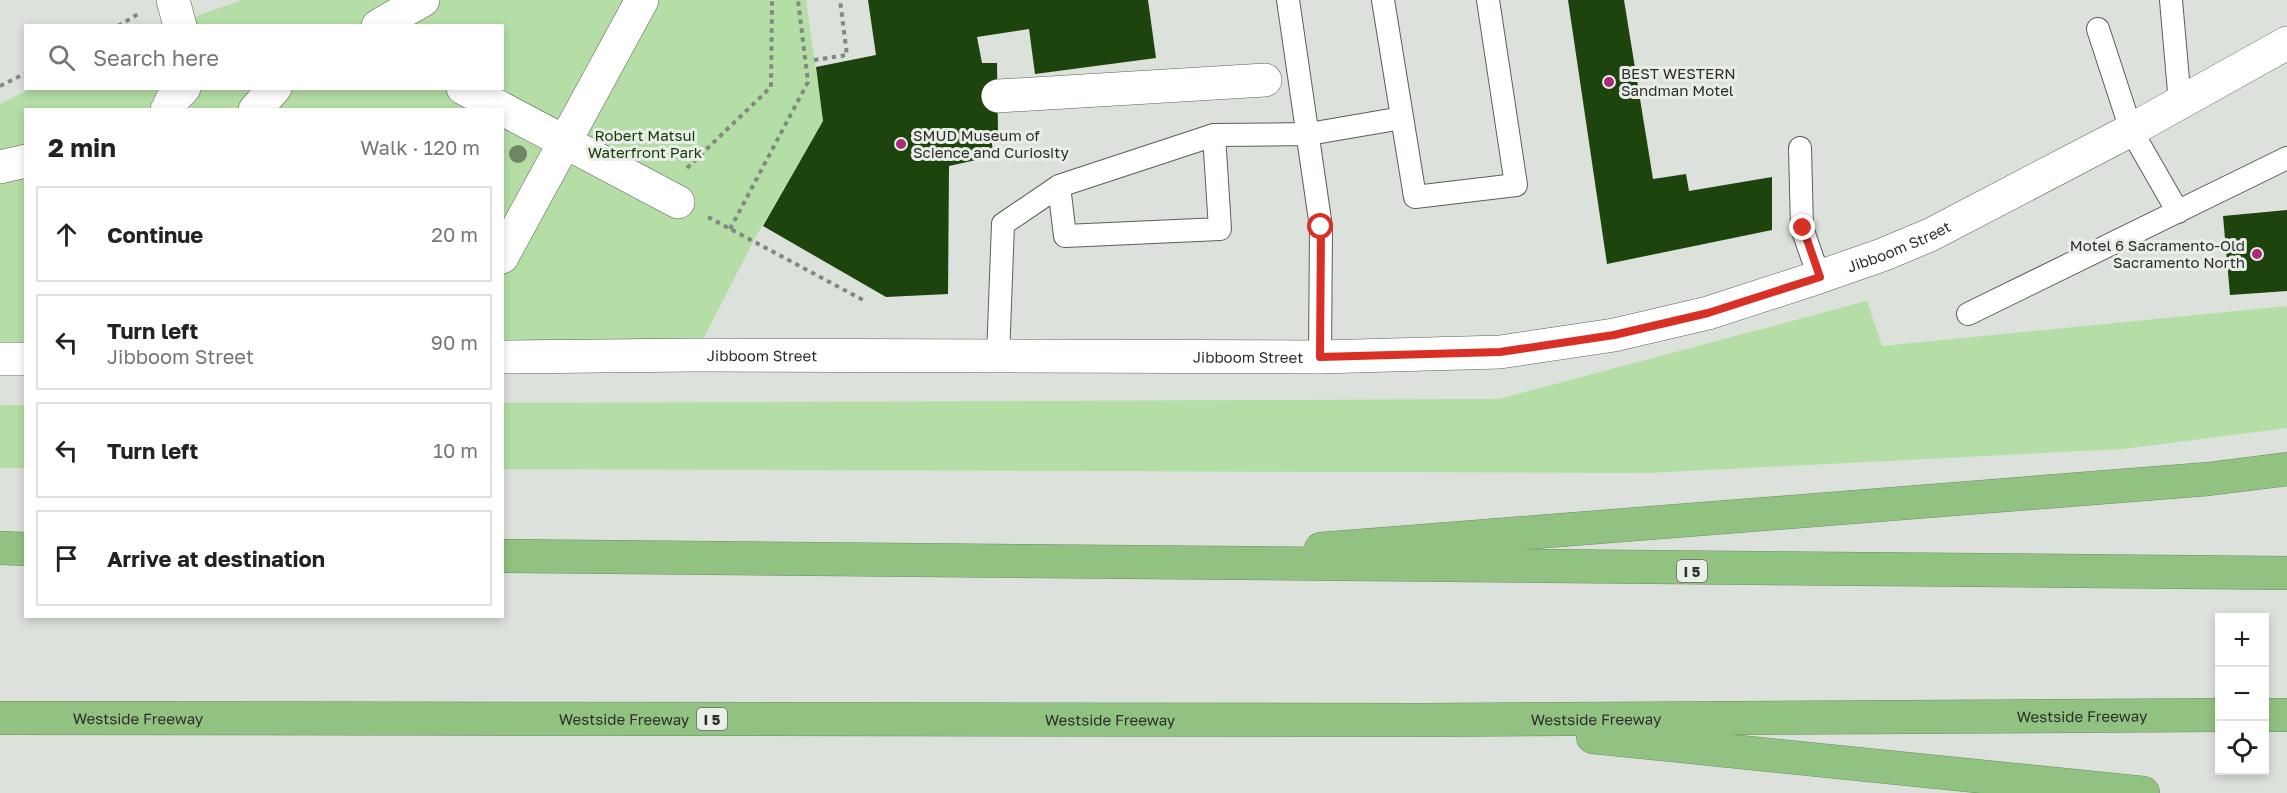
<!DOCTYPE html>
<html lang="en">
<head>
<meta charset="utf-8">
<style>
	body { margin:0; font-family:"Golos Text",sans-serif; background:#f6f6f6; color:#222 }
	.controls { position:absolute; right:18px; bottom:18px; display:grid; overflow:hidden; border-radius:0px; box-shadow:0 3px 9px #0003 }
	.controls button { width:54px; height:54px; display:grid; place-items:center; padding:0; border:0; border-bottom:2px solid #e0e0e0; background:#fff; color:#222; font:30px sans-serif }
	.stop { position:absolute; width:18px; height:18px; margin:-14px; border:4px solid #d93025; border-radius:50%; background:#fff }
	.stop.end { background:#d93025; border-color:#fff; box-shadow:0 2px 6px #0008 }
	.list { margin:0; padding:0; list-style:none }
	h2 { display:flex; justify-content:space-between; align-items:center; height:78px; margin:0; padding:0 24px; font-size:26px }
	h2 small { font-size:20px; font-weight:400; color:#767676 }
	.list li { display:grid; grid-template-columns:39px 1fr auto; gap:18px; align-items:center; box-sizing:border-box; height:96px; margin:0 12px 12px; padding:0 12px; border:2px solid #e0e0e0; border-radius:0px }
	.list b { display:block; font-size:22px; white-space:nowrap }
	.list p { margin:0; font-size:20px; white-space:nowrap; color:#767676 }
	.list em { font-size:20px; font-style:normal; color:#767676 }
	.icon { flex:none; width:33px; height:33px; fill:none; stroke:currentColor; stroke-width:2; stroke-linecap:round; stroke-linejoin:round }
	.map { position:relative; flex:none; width:2287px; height:793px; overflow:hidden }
	.search { position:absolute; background:#fff; box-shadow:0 3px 9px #0003; left:24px; top:24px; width:480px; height:66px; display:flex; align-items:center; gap:15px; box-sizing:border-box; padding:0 21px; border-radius:0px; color:#767676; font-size:22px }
	.panel { position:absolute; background:#fff; box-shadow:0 3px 9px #0003; left:24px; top:108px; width:480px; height:510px; border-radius:0px }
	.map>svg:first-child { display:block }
	.green { fill:#b4dea5 }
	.building { fill:#1d440c }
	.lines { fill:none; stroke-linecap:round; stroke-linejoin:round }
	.lane-casing { stroke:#5b5f59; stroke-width:24 }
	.street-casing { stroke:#5b5f59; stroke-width:34 }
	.secondary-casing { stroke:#5b5f59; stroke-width:34 }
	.highway-casing { stroke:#6e8e63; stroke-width:34 }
	.path { stroke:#848883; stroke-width:4; stroke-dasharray:4.5 4.5; stroke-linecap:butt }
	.lane { stroke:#fff; stroke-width:22 }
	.street { stroke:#fff; stroke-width:33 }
	.secondary { stroke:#fff; stroke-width:33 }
	.highway { stroke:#92c281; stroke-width:33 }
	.tree { fill:#6f8565 }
	.route { stroke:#d93025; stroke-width:8 }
	.poi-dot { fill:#aa2a78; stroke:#eaeee8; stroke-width:2 }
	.labels { text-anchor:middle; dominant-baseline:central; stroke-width:6; stroke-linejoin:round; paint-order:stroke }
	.shield { fill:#eaeee8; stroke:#656864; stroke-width:1.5 }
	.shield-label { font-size:14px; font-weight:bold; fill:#2c2e2b }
	.poi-label { font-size:15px; fill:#2c2e2b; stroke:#eaeee8; text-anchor:start }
	.park-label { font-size:15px; fill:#163a05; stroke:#eaeee8 }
	.street-label { font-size:15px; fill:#2c2e2b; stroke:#eaeee8 }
</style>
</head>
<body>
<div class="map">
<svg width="2287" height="793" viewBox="0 0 2287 793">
	<rect width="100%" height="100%" fill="#dce1db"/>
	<path class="green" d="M242,0H806L823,121L755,238L695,355L503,356L502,110H26L25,357H0V104L32,88H502V26L171,25Z
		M1867,301L1882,346L2287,306V428L2123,449L1647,473L503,469V403L1499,399Z
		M0,405H25V468H0Z"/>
	<path class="building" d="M868,0H1148L1156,58L1035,74L1029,29L977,37L982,63H997L998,132L990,133L994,156L949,166L948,294L886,297L763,226L823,121L816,67L876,55Z
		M1568,0H1624L1653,179L1686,174L1689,191L1772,177V230L1607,264Z
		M2287,210V291L2230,295L2223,216Z"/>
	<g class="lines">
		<g class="lane-casing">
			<path id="lane" d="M1288,0L1321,227L1320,357
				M1383,0L1415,197L1516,185L1488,0
				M2171,0L2180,103
				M2098,29L2131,130L2178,212
				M1800,148L1802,228L1819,277
				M1059,186L1065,236L1220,229L1214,135
				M1968,314L2287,158
				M998,357L1003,224L1059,186L1214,135L1309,134L1402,118"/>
		</g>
		<g class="street-casing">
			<path id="street" d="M173,0L180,26
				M378,26L423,0
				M463,88L678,202
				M998,96L1265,80
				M167,110L172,100L184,88
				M255,110L275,88
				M0,167L26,161
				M502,257L642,0"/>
		</g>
		<g class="secondary-casing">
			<g id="secondary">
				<path id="s1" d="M502,357L695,355L1320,357L1500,352L1614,335L1708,313L1819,277L1882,255L1930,235L2131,130L2287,43"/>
				<path d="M0,359H26"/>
			</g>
		</g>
		<g class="highway-casing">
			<g id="highway">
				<path d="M0,548L26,549"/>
				<path d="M1321,549L2208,479L2287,469"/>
				<path d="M502,556C1097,566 1692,572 2287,573"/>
				<path d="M2264,715H2287"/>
				<path id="s2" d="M0,718L1424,720L2220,715"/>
				<path d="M1593,737L2143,793"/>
			</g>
		</g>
		<path class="path" d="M118,26L140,13
			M814,60L847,55L840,0
			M0,86L26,73
			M687,168L771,87L772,0
			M708,217L863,300
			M730,229L808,82L798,0"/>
		<use href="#lane" class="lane"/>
		<use href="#street" class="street"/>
		<use href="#secondary" class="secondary"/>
		<use href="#highway" class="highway"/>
	</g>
	<circle class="tree" cx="518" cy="154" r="9"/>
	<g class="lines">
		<path class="route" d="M1321,227L1320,357L1500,352L1614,335L1708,313L1820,277L1803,228"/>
	</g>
	<g class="poi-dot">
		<circle cx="1609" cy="82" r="6"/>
		<circle cx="901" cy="144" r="6"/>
		<circle cx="2257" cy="254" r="6"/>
	</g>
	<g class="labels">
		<g class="shield">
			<rect x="1677" y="560" width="30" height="22" rx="4.5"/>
			<rect x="697" y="708" width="30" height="22" rx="4.5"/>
		</g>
		<g class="shield-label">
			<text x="1692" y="571">I 5</text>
			<text x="712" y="719">I 5</text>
		</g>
		<g class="poi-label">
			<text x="1621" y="73">BEST WESTERN<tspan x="1621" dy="17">Sandman Motel</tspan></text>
			<text x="913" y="135">SMUD Museum of<tspan x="913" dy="17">Science and Curiosity</tspan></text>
			<text x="2245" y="245" text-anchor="end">Motel 6 Sacramento-Old<tspan x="2245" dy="17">Sacramento North</tspan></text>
		</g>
		<g class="park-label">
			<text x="645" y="135">Robert Matsui<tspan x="645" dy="17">Waterfront Park</tspan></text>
		</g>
		<g class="street-label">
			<text stroke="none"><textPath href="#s1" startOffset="1412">Jibboom Street</textPath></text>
			<text stroke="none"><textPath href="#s1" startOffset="260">Jibboom Street</textPath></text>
			<text stroke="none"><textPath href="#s1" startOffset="746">Jibboom Street</textPath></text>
			<text stroke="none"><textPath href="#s2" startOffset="2082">Westside Freeway</textPath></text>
			<text stroke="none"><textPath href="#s2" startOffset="138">Westside Freeway</textPath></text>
			<text stroke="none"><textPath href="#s2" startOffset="624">Westside Freeway</textPath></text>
			<text stroke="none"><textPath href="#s2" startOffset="1110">Westside Freeway</textPath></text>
			<text stroke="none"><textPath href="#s2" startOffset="1596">Westside Freeway</textPath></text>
		</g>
	</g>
</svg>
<div class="controls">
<button>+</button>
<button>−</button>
<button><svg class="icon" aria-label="locate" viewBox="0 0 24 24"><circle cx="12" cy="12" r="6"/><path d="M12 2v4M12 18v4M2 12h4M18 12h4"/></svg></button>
</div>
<div class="stop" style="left:1321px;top:227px"></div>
<div class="stop end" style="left:1803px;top:228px"></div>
<div class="search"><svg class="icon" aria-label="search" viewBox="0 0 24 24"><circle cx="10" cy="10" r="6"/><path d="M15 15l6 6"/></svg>Search here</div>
<section class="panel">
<h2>2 min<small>Walk · 120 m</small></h2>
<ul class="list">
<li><svg class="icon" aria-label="ahead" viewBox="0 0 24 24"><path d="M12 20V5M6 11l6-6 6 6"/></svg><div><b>Continue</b></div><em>20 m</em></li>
<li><svg class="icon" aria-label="left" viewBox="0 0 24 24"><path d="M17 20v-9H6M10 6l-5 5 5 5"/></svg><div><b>Turn left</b><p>Jibboom Street</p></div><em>90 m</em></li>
<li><svg class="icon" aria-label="left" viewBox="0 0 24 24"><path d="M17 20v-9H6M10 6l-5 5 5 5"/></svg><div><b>Turn left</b></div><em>10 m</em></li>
<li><svg class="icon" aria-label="arrive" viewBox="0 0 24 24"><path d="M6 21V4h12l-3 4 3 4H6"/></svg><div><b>Arrive at destination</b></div></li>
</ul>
</section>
</div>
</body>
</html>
